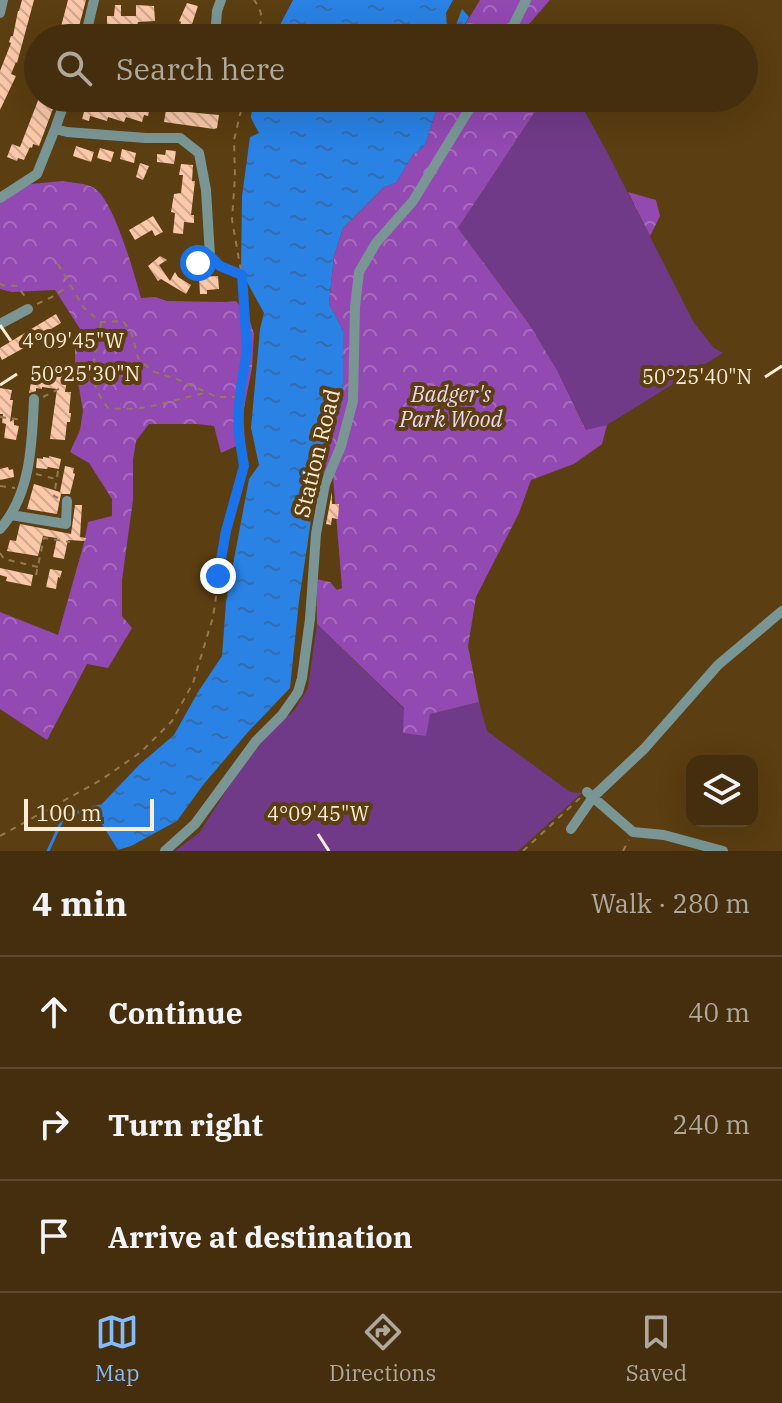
<!DOCTYPE html>
<html lang="en">
<head>
<meta charset="utf-8">
<style>
	body { margin:0; font-family:"IBM Plex Serif",serif; background:#4e3a1b; color:#f1f3f6 }
	.controls { position:absolute; right:24px; bottom:24px; display:grid; overflow:hidden; border-radius:16px; box-shadow:0 8px 32px #0002 }
	.controls button { width:72px; height:72px; display:grid; place-items:center; padding:0; border:0; border-bottom:2px solid #5c4a2e; background:#442e0d; color:#f1f3f6; font:40px sans-serif }
	.scale { position:absolute; left:24px; bottom:20px; width:130px; box-sizing:border-box; padding-left:8px; border:4px solid #feedd6; border-top:0; font-size:22px; line-height:28px; white-space:nowrap; color:#feedd6; -webkit-text-stroke:6px #5b3e11; paint-order:stroke }
	.stop { position:absolute; width:24px; height:24px; margin:-18px; border:6px solid #1a73e8; border-radius:50%; background:#fff }
	.stop.end { background:#1a73e8; border-color:#fff; box-shadow:0 2px 8px #0008 }
	.list { margin:0; padding:0; list-style:none }
	h2 { display:flex; justify-content:space-between; align-items:center; height:104px; margin:0; padding:0 32px; font-size:34px }
	h2 small { font-size:26px; font-weight:400; color:#afa89d }
	.list li { display:grid; grid-template-columns:52px 1fr auto; gap:24px; align-items:center; box-sizing:border-box; height:112px; padding:0 32px; border-top:2px solid #5c4a2e }
	.list b { display:block; font-size:30px; white-space:nowrap }
	.list em { font-size:26px; font-style:normal; color:#afa89d }
	.icon { flex:none; width:44px; height:44px; fill:none; stroke:currentColor; stroke-width:2; stroke-linecap:round; stroke-linejoin:round }
	.map { position:relative; flex:none; width:782px; height:851px; overflow:hidden }
	.search { position:absolute; background:#442e0d; box-shadow:0 8px 32px #0002; left:24px; right:24px; top:24px; height:88px; display:flex; align-items:center; gap:20px; box-sizing:border-box; padding:0 28px; border-radius:44px; color:#afa89d; font-size:30px }
	.sheet { height:440px; background:#442e0d }
	nav { display:flex; justify-content:space-around; align-items:center; box-sizing:border-box; height:112px; border-top:2px solid #5c4a2e; background:#442e0d; font-size:22px; color:#afa89d }
	nav a { display:grid; justify-items:center; gap:4px }
	nav .on { color:#86bbfb }
	.map>svg:first-child { display:block }
	.green { fill:#713a89 }
	.forest { fill:url(#forest-crowns) }
	.water { fill:url(#water-ripples) }
	.lines { fill:none; stroke-linecap:round; stroke-linejoin:round }
	.stream { stroke:#2982e4; stroke-width:3 }
	.building { fill:url(#building-back-hatch) }
	.path { stroke:#937a54; stroke-width:2; stroke-dasharray:6 6; stroke-linecap:butt }
	.minor { stroke:#799695; stroke-width:10 }
	.route { stroke:#1a73e8; stroke-width:10 }
	.ticks { fill:none; stroke:#feedd6; stroke-width:3 }
	.labels { text-anchor:middle; dominant-baseline:central; stroke-width:8; stroke-linejoin:round; paint-order:stroke }
	.park-label { font-size:22px; font-style:italic; fill:#e9d8f2; stroke:#5b3e11 }
	.street-label { font-size:22px; fill:#feedd6; stroke:#5b3e11 }
	.ticks-label { font-size:20px; text-anchor:middle; fill:#feedd6; stroke:#5b3e11; stroke-width:8; stroke-linejoin:round; paint-order:stroke }
</style>
</head>
<body>
<div class="map">
<svg width="782" height="851" viewBox="0 0 782 851">
	<defs>
		<pattern id="forest-crowns" width="20" height="18" patternUnits="userSpaceOnUse" patternTransform="scale(2)"><rect width="20" height="18" fill="#9249b2"/><path d="M2 6a3 3 0 1 1 6 0M12 15a3 3 0 1 1 6 0" fill="none" stroke="#a86cbf"/></pattern>
		<pattern id="water-ripples" width="26" height="14" patternUnits="userSpaceOnUse" patternTransform="scale(2)"><rect width="26" height="14" fill="#2982e4"/><path d="M2 4q2-2 4 0t4 0M15 11q2-2 4 0t4 0" fill="none" stroke="#356dab"/></pattern>
		<pattern id="building-back-hatch" width="6" height="6" patternUnits="userSpaceOnUse" patternTransform="scale(2)"><rect width="6" height="6" fill="#fbc9a9"/><path d="M-1 5l2 2M0 0l6 6M5-1l2 2" fill="none" stroke="#cfa88f"/></pattern>
	</defs>
	<rect width="100%" height="100%" fill="#5b3e11"/>
	<path class="green" d="M544,98H577L605,148L694,323L714,348L723,353L607,425L587,431L557,370L529,324L458,228Z
		M317,624L404,709L429,714L479,702L487,731L570,792L582,793L518,851H175L200,832L236,775L273,728L294,711L308,688Z"/>
	<path class="forest" d="M480,0H550L529,24L540,38H474V35L463,28Z
		M436,98H544L458,228L529,324L557,370L586,430L607,425L602,444L574,464L531,480L519,513L476,597L468,646L479,702L430,714L426,736L403,733L404,708L317,624L316,579L330,582L337,590L342,588L333,477L318,473L343,398V330L329,304L334,256L343,228L384,187L396,183L412,156L425,145L437,108Z
		M63,181C72,183 86,183 94,188C113,198 135,276 141,298L155,297L167,301L225,302L236,301L249,318L254,334L252,368L243,413L245,442L221,453L214,426L197,424H149L136,441L133,460V500L122,580V616L132,628L108,668L87,664L47,740L0,709V612L58,635L84,543L88,522L112,516V499L89,463L70,452L80,430L83,411L75,366V343L82,332L55,290L12,292L0,289V202L31,184Z
		M628,192L656,200L660,216L650,236Z"/>
	<path class="water" d="M293,0H453L446,13L448,38H279L281,23Z
		M462,9L469,17L463,28L474,35V38H451Z
		M253,98H436L437,108L425,145L412,156L396,183L384,187L343,228L334,256L329,304L343,330V398L318,473L299,601L290,688L248,732L203,785L177,821L131,846L118,850L100,821L99,807L140,764L174,735L198,692L222,656L226,602L249,479L259,465L251,428L260,329L264,313L241,271L242,196L250,137L259,133L251,118Z"/>
	<g class="lines">
		<path class="stream" d="M48,851L64,816L100,806"/>
	</g>
	<path class="building" d="M22,0H34L17,63L16,62L11,74L16,76L0,110V71L11,43L9,42L11,36H13L18,11H19Z
		M68,0H86L76,38H58Z
		M187,3L198,6L189,33L188,38H176L181,22L179,21Z
		M115,5H121V16H136V5L154,6L155,21L138,22L137,26L107,25V16H114Z
		M39,98L50,101L49,104L54,106L39,146L33,144L32,148L30,147L24,160L18,158L17,161L7,157L12,144L20,147Z
		M145,99L152,101L148,116L144,115L142,122L126,117L124,122L108,117L107,121L90,116L89,121L82,119L84,112L81,111L84,101L100,105L102,101L118,105L119,101L136,106L137,101L144,103Z
		M166,110L219,115L217,128L214,129L164,122Z
		M76,146L94,152L91,162L73,156Z
		M100,148L114,152L111,162L97,158Z
		M122,149L136,153L134,163L120,159Z
		M166,150L176,151L174,164L157,162V154L165,155Z
		M140,163L149,166L143,180L136,177Z
		M181,164L193,165L192,181H195L191,215H194V223L184,222L183,234L173,233L175,213L171,212L174,194L181,193L183,175H179Z
		M153,216L163,232L155,236L152,230L135,240L129,230Z
		M160,256L167,260L159,265L170,281L175,272L178,277L191,285L186,294L161,279L158,281L148,266Z
		M218,276L219,289L207,290V294H200L199,277Z
		M56,314L61,323L46,332L47,335L2,360L0,356V348Z
		M57,372L68,374L65,392H71L69,413H71L70,422H67L65,440L50,439L57,389L42,387V389L36,388V391L29,393L32,378L37,379L38,377H43L44,375L50,376L51,373L56,374Z
		M0,388L12,390L10,400H13L10,422L14,419V425L19,426L16,440L4,438L6,424L2,423L3,414H0Z
		M49,456L61,459L59,469L48,467L47,469L36,468L37,458L43,459V457L49,458Z
		M65,466L74,468L73,473L75,474L70,494H61L57,514L27,509L34,484L60,492Z
		M8,467L9,470L13,469L14,477L0,480V469Z
		M332,492V504H339L338,519L332,518L331,525L326,524Z
		M75,505H82L80,537L86,538L85,541L68,540L64,559L53,557L57,538L43,536L38,556L7,551L10,540L16,541L20,524L71,534Z
		M0,568L33,575L31,586L6,581L7,577L0,575Z
		M50,569L62,571L60,578L58,577L56,589L46,587Z"/>
	<g class="lines">
		<path class="path" d="M254,38C262,23 265,14 254,0
			M216,263L220,266L242,275
			M58,264L84,308L101,322L123,321L132,334L138,358L152,371L179,380L217,397H239
			M0,283L2,285L17,286L27,299
			M37,304L52,297L69,286
			M101,323C96,359 83,376 108,408C148,412 168,400 206,393
			M43,397L61,388
			M0,417L24,420
			M58,471L54,496L58,498
			M36,474L56,479
			M0,486L15,488
			M0,553L4,559L38,567
			M36,575L44,538L70,542
			M0,836L101,780L141,752L172,721L193,683L213,617L226,531L244,466L238,428L240,393L247,350V324L241,271L232,220L235,176L234,140L244,98
			M523,851L580,798
			M623,851L629,840"/>
		<path class="minor" d="M0,13L3,0
			M85,38L94,0
			M215,38L217,11L221,0
			M507,38L526,0
			M55,129L67,132L146,138H180L199,153L206,190L210,256L198,263
			M0,198L37,174L55,129L66,98
			M0,324L28,309
			M11,515L66,524L67,501
			M0,529C31,494 32,443 34,399
			M587,792L633,832L664,835L723,851
			M571,829L593,797L644,749L718,665L782,611
			M165,851L195,824L256,741L282,715L298,692L302,678L310,619L316,534L325,484L341,446L353,401L355,307L359,272L376,243L413,201L476,98"/>
	</g>
	<g class="lines">
		<path class="route" d="M198,263L210,256L220,266L242,275L247,350L240,393L238,428L244,466L226,531L218,576"/>
	</g>
	<path class="ticks" d="M0,325L11,341M765,377L782,366M0,385L17,374M318,834L329,851"/>
	<g class="labels">
		<g class="park-label">
			<text x="451" y="393">Badger's<tspan x="451" dy="25">Park Wood</tspan></text>
		</g>
		<g class="street-label">
			<text transform="translate(316 453) rotate(-76)">Station Road</text>
		</g>
	</g>
	<g class="ticks-label">
		<text x="73" y="348">4°09'45"W</text>
		<text x="85" y="381">50°25'30"N</text>
		<text x="697" y="384">50°25'40"N</text>
		<text x="318" y="821">4°09'45"W</text>
	</g>
</svg>
<div class="controls">
<button><svg class="icon" aria-label="layers" viewBox="0 0 24 24"><path d="M12 4l9 5-9 5-9-5zM3 14l9 5 9-5"/></svg></button>
</div>
<div class="scale">100 m</div>
<div class="stop" style="left:198px;top:263px"></div>
<div class="stop end" style="left:218px;top:576px"></div>
<div class="search"><svg class="icon" aria-label="search" viewBox="0 0 24 24"><circle cx="10" cy="10" r="6"/><path d="M15 15l6 6"/></svg>Search here</div>
</div>
<section class="sheet">
<h2>4 min<small>Walk · 280 m</small></h2>
<ul class="list">
<li><svg class="icon" aria-label="ahead" viewBox="0 0 24 24"><path d="M12 20V5M6 11l6-6 6 6"/></svg><div><b>Continue</b></div><em>40 m</em></li>
<li><svg class="icon" aria-label="right" viewBox="0 0 24 24"><path d="M7 20v-9h11M14 6l5 5-5 5"/></svg><div><b>Turn right</b></div><em>240 m</em></li>
<li><svg class="icon" aria-label="arrive" viewBox="0 0 24 24"><path d="M6 21V4h12l-3 4 3 4H6"/></svg><div><b>Arrive at destination</b></div></li>
</ul>
</section>
<nav>
<a class="on"><svg class="icon" aria-label="map" viewBox="0 0 24 24"><path d="M3 6l6-2 6 2 6-2v14l-6 2-6-2-6 2zM9 4v14M15 6v14"/></svg>Map</a>
<a><svg class="icon" aria-label="directions" viewBox="0 0 24 24"><path d="M12 3l9 9-9 9-9-9zM9 14v-3h6M13 9l2 2-2 2"/></svg>Directions</a>
<a><svg class="icon" aria-label="saved" viewBox="0 0 24 24"><path d="M7 4h10v16l-5-4-5 4z"/></svg>Saved</a>
</nav>
</body>
</html>
